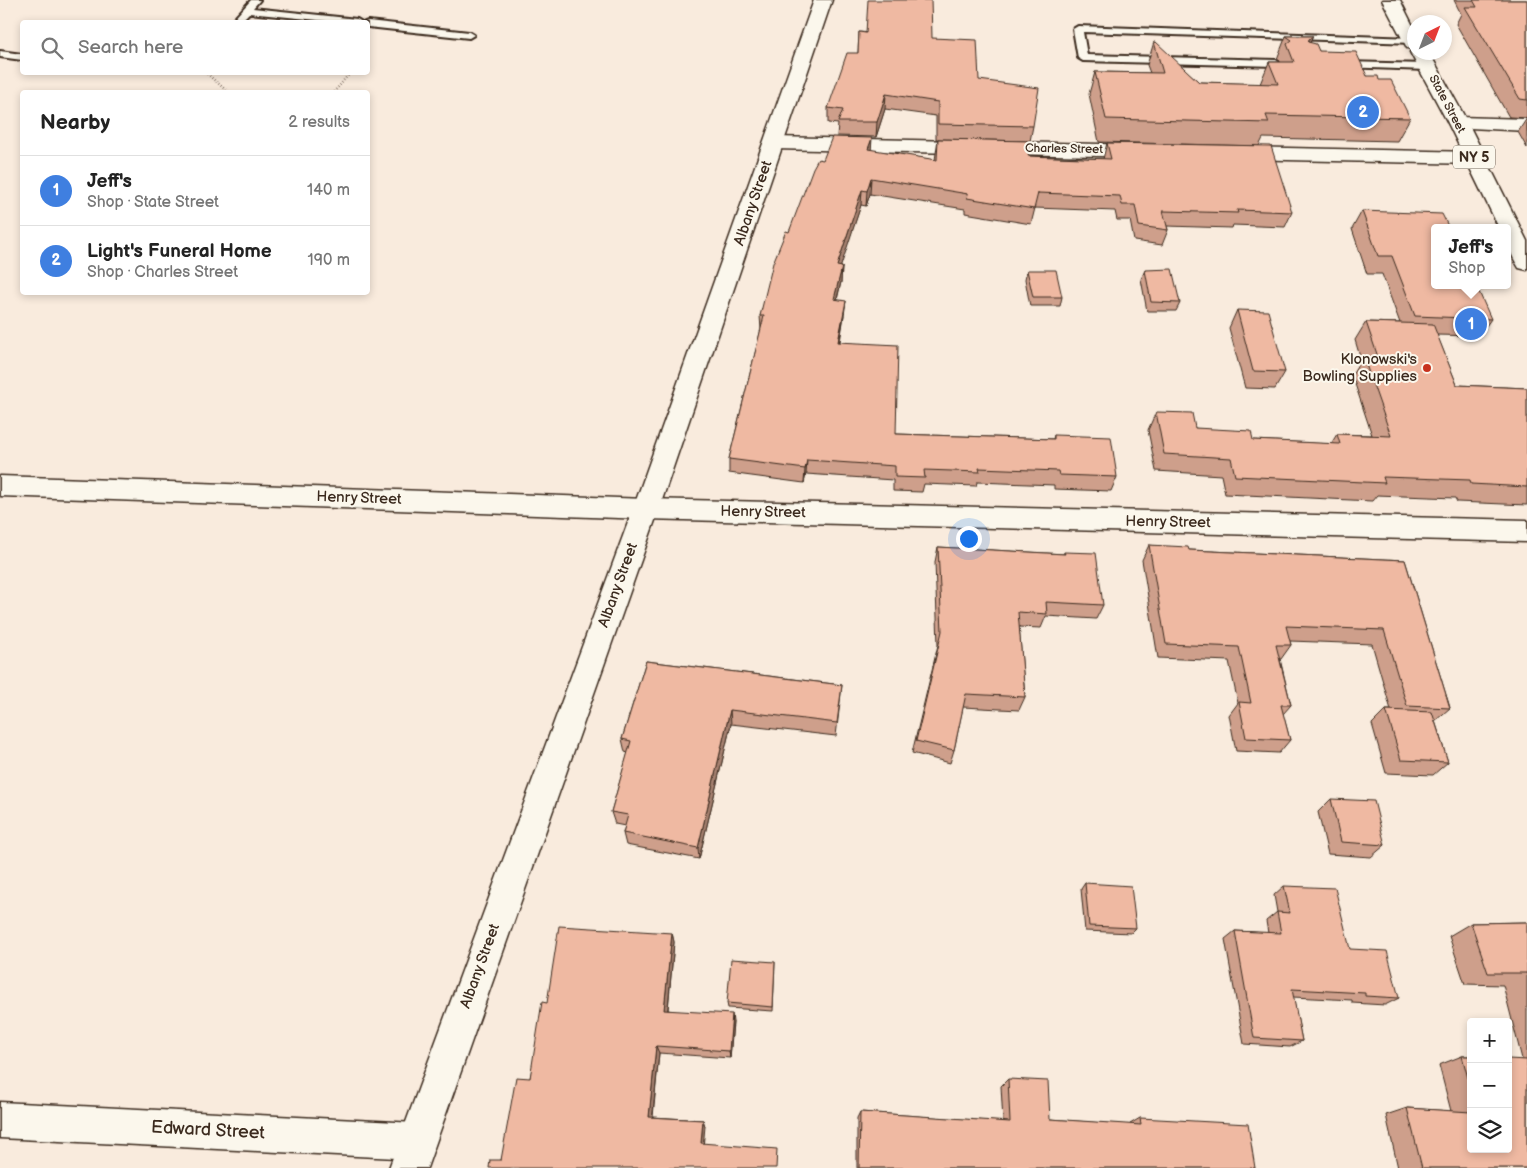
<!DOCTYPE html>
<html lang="en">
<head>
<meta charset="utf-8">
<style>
	body { margin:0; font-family:"Balsamiq Sans",sans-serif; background:#f2f2f2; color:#222 }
	.controls { position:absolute; right:15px; bottom:15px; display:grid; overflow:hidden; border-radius:5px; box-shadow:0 2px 8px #0003 }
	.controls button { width:45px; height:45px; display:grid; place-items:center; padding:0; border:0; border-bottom:1px solid #e0e0e0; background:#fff; color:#222; font:25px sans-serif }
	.compass { position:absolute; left:1407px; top:15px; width:45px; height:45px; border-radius:50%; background:#fff; box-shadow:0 2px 8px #0003; rotate:42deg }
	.you { position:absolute; left:968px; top:538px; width:18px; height:18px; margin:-12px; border:4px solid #fff; border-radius:50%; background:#1a73e8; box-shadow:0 0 0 8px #1a73e833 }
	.badge { display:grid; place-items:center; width:32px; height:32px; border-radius:50%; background:#c8321e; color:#fff; font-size:16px; font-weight:700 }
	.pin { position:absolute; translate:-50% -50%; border:2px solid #fff; box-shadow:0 1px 5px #0006 }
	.popup { position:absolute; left:1431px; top:224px; width:80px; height:65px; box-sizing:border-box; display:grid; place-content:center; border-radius:5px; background:#fff; filter:drop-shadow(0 1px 4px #0005); font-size:16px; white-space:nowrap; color:#767676 }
	.popup b { font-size:19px; color:#222 }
	.popup::after { content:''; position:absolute; left:50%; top:100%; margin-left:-10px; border:10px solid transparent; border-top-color:#fff }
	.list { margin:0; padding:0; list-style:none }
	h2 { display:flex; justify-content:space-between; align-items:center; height:65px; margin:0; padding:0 20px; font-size:21px }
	h2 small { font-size:16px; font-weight:400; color:#767676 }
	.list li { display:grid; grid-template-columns:32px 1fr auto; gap:15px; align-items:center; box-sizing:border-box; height:70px; padding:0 20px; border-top:1px solid #e0e0e0 }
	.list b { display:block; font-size:19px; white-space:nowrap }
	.list p { margin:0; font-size:16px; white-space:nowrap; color:#767676 }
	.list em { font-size:16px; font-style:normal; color:#767676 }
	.icon { flex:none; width:28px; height:28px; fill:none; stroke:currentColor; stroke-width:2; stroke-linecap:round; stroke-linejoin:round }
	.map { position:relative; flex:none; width:1527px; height:1168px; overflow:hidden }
	.search { position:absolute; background:#fff; box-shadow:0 2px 8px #0003; left:20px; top:20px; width:350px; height:55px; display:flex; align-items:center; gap:12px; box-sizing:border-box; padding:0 18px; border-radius:5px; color:#767676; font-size:19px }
	.panel { position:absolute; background:#fff; box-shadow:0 2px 8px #0003; left:20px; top:90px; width:350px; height:205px; border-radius:5px }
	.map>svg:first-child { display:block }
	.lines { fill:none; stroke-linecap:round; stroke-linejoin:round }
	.service-casing { stroke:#3b2a1e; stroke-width:4 }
	.minor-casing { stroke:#3b2a1e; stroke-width:3 }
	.tertiary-casing { stroke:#3b2a1e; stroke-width:3 }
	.primary-casing { stroke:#3b2a1e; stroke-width:3 }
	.path { stroke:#3b2a1e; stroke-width:2.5; stroke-dasharray:0.5 2.5; stroke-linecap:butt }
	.service { fill:#fbf7ec; fill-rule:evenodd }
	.minor { fill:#fbf7ec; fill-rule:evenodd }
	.tertiary { fill:#fbf7ec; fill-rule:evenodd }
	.primary { fill:#fbf7ec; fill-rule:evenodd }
	.wall { fill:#ce9f8b; stroke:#3b2a1e }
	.shaded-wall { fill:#a78271; stroke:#3b2a1e }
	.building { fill:#efb9a2; stroke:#3b2a1e }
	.poi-dot { fill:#c8321e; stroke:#fbf7ec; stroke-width:2 }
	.labels { text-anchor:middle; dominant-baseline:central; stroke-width:4; stroke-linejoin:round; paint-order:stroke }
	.far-street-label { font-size:12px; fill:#3b2a1e; stroke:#fbf7ec }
	.shield { fill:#fbf7ec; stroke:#75685c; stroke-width:1 }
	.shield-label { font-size:14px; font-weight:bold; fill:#3b2a1e }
	.street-label { font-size:15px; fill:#3b2a1e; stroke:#fbf7ec }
	.poi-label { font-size:15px; fill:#3b2a1e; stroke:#fbf7ec; text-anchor:end }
	.near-street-label { font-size:18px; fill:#3b2a1e; stroke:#fbf7ec }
</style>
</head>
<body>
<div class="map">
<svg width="1527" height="1168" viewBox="0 0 1527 1168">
	<rect width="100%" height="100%" fill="#f9ebdd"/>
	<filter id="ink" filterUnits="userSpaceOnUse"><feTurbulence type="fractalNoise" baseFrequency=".02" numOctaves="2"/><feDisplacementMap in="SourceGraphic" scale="10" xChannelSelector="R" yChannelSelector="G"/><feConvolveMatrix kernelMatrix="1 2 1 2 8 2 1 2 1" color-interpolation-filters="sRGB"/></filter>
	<g filter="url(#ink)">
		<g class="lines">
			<g class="service-casing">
				<path id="service" d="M251,0H260L253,8L357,19L362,22H337L249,13L240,22H231Z
					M368,21L469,32L474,35L469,38L368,27V22H365Z
					M1078,26L1413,38L1414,43L1083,32L1087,55L1276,60L1281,63L1276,66L1083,61L1078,58L1073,29Z
					M0,51L22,54V60L0,57Z
					M1345,62L1427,64L1432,67L1427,70L1342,67V63Z"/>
			</g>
			<g class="minor-casing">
				<path id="minor" d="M1458,117L1527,119V131L1451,127L1448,123L1451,119Z
					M774,137L1143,145L1150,147L1153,151L1150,155L1143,157L774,149L767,147L764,143L767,139Z
					M1236,147L1475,152L1482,154L1485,158L1482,162L1475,164L1236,159L1229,157L1226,153L1229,149Z
					M0,476L646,499L1527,520V542L646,519L0,496Z
					M0,1102L416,1123L429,1128L434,1141L429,1154L416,1159L0,1138Z"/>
			</g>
			<g class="tertiary-casing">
				<path id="tertiary" d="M814,0H832L659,509L427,1168H389L633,509Z"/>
			</g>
			<g class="primary-casing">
				<path id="primary" d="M1382,0H1400L1414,28V52H1429L1468,123L1527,241V270L1519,268C1510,253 1507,245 1507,228H1499L1448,123L1410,52L1412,49L1407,48L1405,44Z"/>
			</g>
			<path class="path" d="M205,72L228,92
				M334,92L350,73L343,72"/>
			<use href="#service" class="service"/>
			<use href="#minor" class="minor"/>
			<use href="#tertiary" class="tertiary"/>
			<use href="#primary" class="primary"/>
		</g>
		<path class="wall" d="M1454,0H1527V118L1509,117L1456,24L1461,14Z
			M859,32L932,38L979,80L1033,126L1030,141L936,139V116L885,109L876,137L837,136L838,124L828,123V108L858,53Z
			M1286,36H1313L1310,42L1319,51L1367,76L1379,80L1410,118L1397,141L1263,138L1259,146L1099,142L1089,94L1095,72L1150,73L1147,65L1154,42L1199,82L1260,84L1269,62H1280V61L1277,59Z
			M1527,118V148L1518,132Z
			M938,139L1028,156L1103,159L1107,143L1292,212L1285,227L1233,225L1232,228L1167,226L1168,230L1162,245L1134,241L1130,220H1117L1115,211L1035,208L1031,224L965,213V209L870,194L866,206L861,205L840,266L842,267L841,282L837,300L844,315L840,342L896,434L1053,439L1054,435L1117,477L1111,491L1054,489V485L977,482L976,486L924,484L922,492L893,491V480L806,474L804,483L729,473V459L761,329L760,316L789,232L823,160L871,150L935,160Z
			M1362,211L1491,319L1479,336L1437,335L1457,385L1527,388V505L1457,502L1455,498L1377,495L1372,501L1225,494L1221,475L1156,471L1148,430L1156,412L1195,428L1253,440L1331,444L1337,434L1372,435L1352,375L1361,360L1355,340L1366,322L1400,323L1382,274H1367L1352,229Z
			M1027,270L1062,297L1060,306H1030L1025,279Z
			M1145,270L1180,303L1176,311H1147L1141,279Z
			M1237,310L1285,372L1275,389L1245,388L1229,328Z
			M1149,545L1189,550L1405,560L1450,708L1435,721L1448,762L1433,775L1386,773L1372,724L1386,710H1391L1372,644L1290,641L1291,645L1281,659H1280L1291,705L1283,714L1290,740L1279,753L1236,751L1229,715L1238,703L1229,661L1158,658L1142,560Z
			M938,547L1064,554V552L1103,605L1096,619L1046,616L1041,628L1019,627L1025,697L1019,710L963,707L954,750L950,763L912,753L938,645L935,562Z
			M646,661L842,685L836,736L731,724L699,859L626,845L623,833L625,826L615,824L611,812L628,753L625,752L622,739Z
			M1331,799L1385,845L1371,857L1328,854L1318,812Z
			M1085,883L1136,928L1131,933L1085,931L1081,889Z
			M1284,886L1350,949L1399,998L1385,1005L1352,1003V1000L1293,997L1302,1041L1290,1047L1244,1044L1225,939L1235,931L1268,933L1266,921L1277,912L1274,895Z
			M1527,922V1168H1398L1386,1115L1407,1108L1451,1111L1439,1065L1462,1056H1471V1149L1522,1059L1503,985L1465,984L1449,936L1471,923Z
			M672,933L674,942L668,1010L733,1022L730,1058L659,1053L653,1117L703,1120L705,1126L501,1160L530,1078L547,1003Z
			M775,962L773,1011L728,1008L727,1003Z
			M1008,1079L1050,1119L1130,1125V1124L1140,1118L1255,1168H857V1118L860,1112L1003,1122L1001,1086Z"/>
		<path class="shaded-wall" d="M1313,36L1303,59L1309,39Z
			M886,94L885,109L876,137L877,122Z
			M872,138L871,153L868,149Z
			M871,178L870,194L866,206L867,191Z
			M862,190L861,205L836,281L837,266Z
			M842,267L841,282L833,314L834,299Z
			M846,301L844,315L837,356L838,342Z
			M807,460L806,474L804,483L805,469Z
			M730,710L731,724L699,859L698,848Z
			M672,933L674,942L667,1018L664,1010Z
			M732,1014L733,1022L730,1058L729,1051Z
			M656,1046L659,1053L652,1122L649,1117Z
			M703,1120L705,1126L703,1148L701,1143Z"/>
		<path class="building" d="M868,0H931L932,38L977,40L979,80L1039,88L1033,126L938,124V102L886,94L877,122H838L843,110L828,108L847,53H858L859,32L866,33Z
			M1473,0H1527V100L1520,99L1465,7H1477Z
			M1286,36H1313L1309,39L1308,42L1316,44L1319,51L1356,52L1367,76H1378L1379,80H1391L1410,118L1266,115L1269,123L1106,119L1095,72L1163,73L1154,42H1156L1199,82L1278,84L1269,62H1294L1287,44L1292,40Z
			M832,137L872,138L868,149L937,160L938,139L1030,141L1028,156L1111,159L1107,143L1271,146L1292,212L1237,210L1238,213L1163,211L1168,230L1139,226L1135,205H1122L1120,196L1038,193L1034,209L967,198L968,194L871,178L867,191L862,190L837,266L842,267L834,299L846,301L838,342L898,345L896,434L1054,439V435L1111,437L1117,477L1059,475L1058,471L979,468L980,472L924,470L925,478L895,477V466L807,460L805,469L729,459L764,316H760L773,263L786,231L789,232L813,168L818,159L823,160Z
			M1362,211L1442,214L1449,228H1435V285H1476L1491,319L1415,316L1392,256H1378Z
			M1172,269L1180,303L1151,302L1145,270Z
			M1027,270H1056L1062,297H1033Z
			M1237,310L1268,311L1285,372L1253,371Z
			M1366,322L1433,324L1457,385L1527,388V487L1471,484L1470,480L1383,477L1385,483L1235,476L1231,458L1164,454L1156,412L1192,413L1195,428L1251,431L1253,440L1340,444L1337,434L1391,436L1363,356L1378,357Z
			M1149,545L1188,547L1189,550L1405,560L1450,708L1407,706L1384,630L1286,626L1291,645H1276L1291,705H1281L1290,740L1246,738L1239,702L1251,703L1239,647L1166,644Z
			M938,547L1065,554L1064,552L1096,553L1103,605L1046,602L1047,614L1018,612L1025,697L966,694L954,750L916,741L942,631Z
			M646,661L842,685L837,723L730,710L698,848L623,833L628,815L611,812L631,741L622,739Z
			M1386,710L1432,712L1448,762L1401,760Z
			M1331,799L1374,801L1385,845L1341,842Z
			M1085,883L1131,886L1136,928L1089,926Z
			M1284,886L1335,888L1350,949L1387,951L1399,998L1365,996V993L1292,989L1302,1041L1254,1038L1235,931L1281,933L1277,912L1290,913Z
			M1527,922V974V973H1488L1471,923Z
			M559,926L672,933L664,1010L732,1014L729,1051L656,1046L649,1117L703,1120L701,1143L777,1149L776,1168H489L490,1160H501L516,1077L530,1078L542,1002L547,1003Z
			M731,959L775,962L773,1007L727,1003Z
			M1462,1056H1471V1089Z
			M1508,1059L1527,1060V1168H1422L1407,1108L1471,1112V1149H1508Z
			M1008,1079L1048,1081L1050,1119L1141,1125L1140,1118L1248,1124L1255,1168H859L860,1112L1010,1122Z"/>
	</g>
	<circle class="poi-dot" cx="1427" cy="368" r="5"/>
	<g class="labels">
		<g class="far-street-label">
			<text transform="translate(1447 104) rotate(62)">State Street</text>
			<text transform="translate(1064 149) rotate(1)">Charles Street</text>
		</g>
		<rect class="shield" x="1453" y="145.5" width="42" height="23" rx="4"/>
		<g class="shield-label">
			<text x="1474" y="157">NY 5</text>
		</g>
		<g class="street-label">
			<text transform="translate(753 203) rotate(-71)">Albany Street</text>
			<text transform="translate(359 498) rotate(2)">Henry Street</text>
			<text transform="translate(763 512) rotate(1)">Henry Street</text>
			<text transform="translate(1168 522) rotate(1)">Henry Street</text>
			<text transform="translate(618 585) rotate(-70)">Albany Street</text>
			<text transform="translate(480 966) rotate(-70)">Albany Street</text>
		</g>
		<g class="poi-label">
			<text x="1417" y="359">Klonowski's<tspan x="1417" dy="17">Bowling Supplies</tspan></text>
		</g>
		<g class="near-street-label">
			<text transform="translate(208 1130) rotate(3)">Edward Street</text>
		</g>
	</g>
</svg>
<div class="controls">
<button>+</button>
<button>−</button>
<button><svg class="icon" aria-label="layers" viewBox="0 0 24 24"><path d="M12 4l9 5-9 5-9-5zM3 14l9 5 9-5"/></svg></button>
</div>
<svg class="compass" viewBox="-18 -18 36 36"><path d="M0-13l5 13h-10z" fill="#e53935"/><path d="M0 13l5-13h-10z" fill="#767676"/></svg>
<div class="you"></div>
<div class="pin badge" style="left:1471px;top:324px;background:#3f7fe0">1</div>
<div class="popup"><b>Jeff's</b>Shop</div>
<div class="pin badge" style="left:1363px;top:112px;background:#3f7fe0">2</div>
<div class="search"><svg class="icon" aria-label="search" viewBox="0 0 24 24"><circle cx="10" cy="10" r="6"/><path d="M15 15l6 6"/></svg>Search here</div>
<section class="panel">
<h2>Nearby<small>2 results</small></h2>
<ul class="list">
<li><span class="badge" style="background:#3f7fe0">1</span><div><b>Jeff's</b><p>Shop · State Street</p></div><em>140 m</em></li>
<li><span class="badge" style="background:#3f7fe0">2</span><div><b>Light's Funeral Home</b><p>Shop · Charles Street</p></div><em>190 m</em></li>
</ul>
</section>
</div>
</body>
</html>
